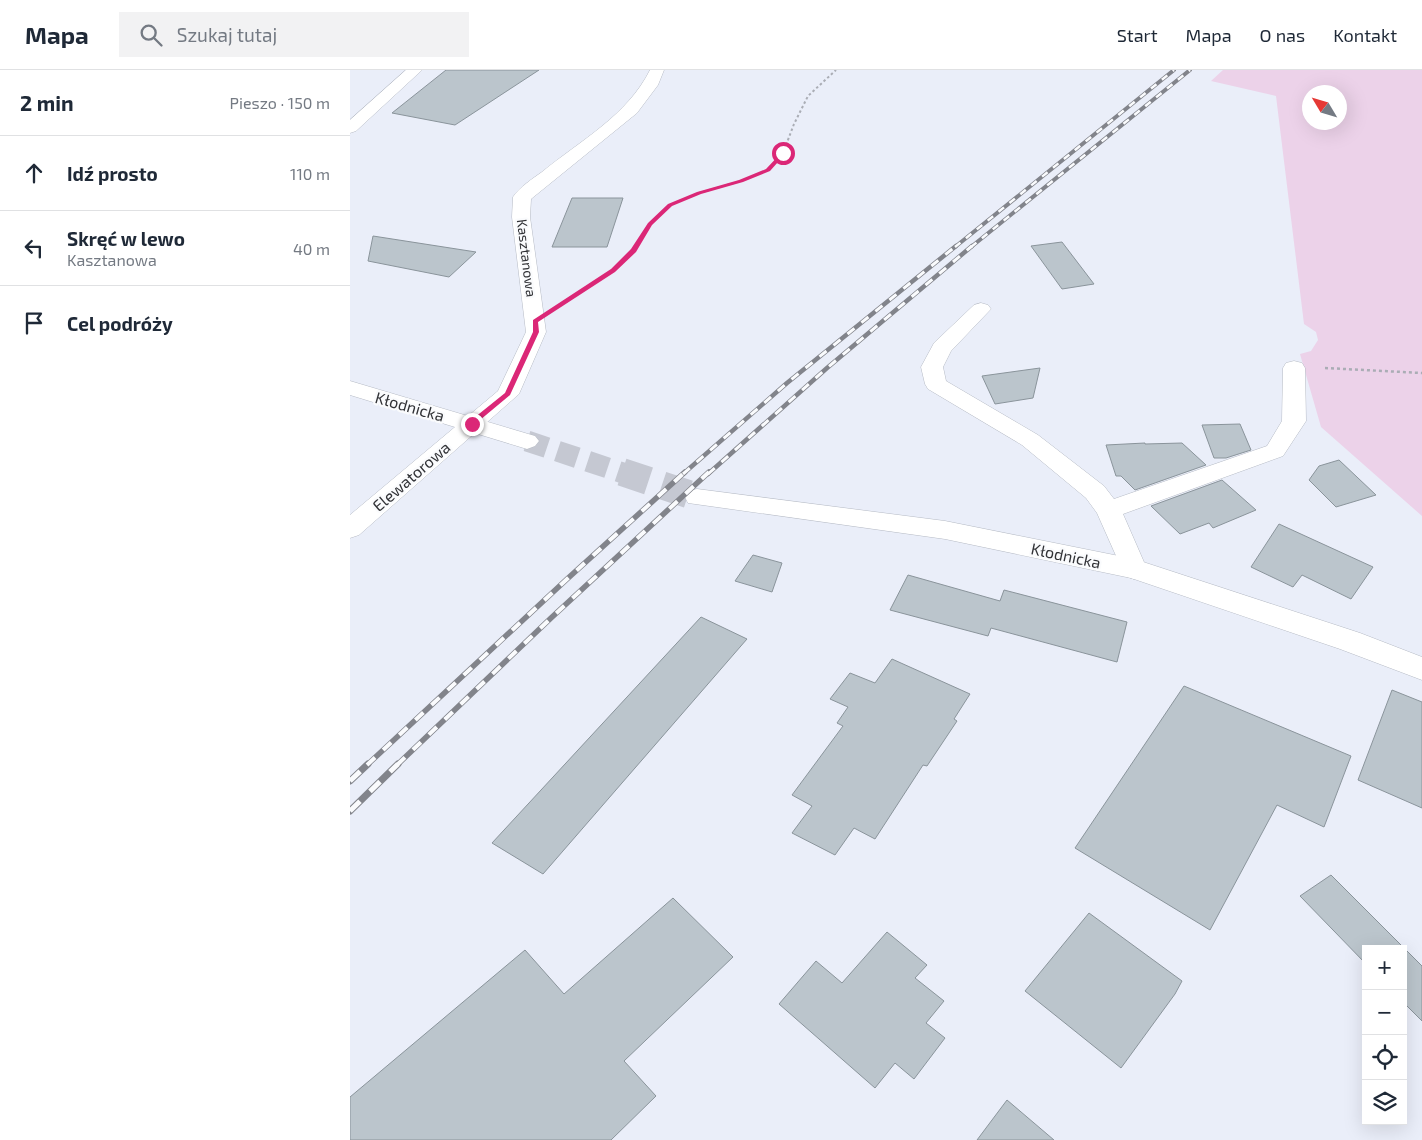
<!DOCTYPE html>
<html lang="pl">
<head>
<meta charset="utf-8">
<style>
	body { margin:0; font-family:"Exo 2",sans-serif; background:#f2f2f3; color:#1f2937 }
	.controls { position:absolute; right:15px; bottom:15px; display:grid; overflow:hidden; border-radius:0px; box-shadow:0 5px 20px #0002 }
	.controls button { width:45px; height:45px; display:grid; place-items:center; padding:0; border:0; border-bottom:1px solid #e0e1e3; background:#fff; color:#1f2937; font:25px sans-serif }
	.compass { position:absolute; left:952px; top:15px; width:45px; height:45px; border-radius:50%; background:#fff; box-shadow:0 5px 20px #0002; rotate:308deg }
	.stop { position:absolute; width:15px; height:15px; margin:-11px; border:4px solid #db2777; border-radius:50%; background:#fff }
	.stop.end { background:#db2777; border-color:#fff; box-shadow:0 1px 5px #0008 }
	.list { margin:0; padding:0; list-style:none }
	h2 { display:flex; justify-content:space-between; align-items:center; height:65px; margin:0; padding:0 20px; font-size:21px }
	h2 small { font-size:16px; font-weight:400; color:#747a83 }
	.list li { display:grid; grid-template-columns:32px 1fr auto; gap:15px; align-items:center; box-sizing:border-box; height:75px; padding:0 20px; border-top:1px solid #e0e1e3 }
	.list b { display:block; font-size:19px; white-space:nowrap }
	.list p { margin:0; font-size:16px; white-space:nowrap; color:#747a83 }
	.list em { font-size:16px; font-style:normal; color:#747a83 }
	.icon { flex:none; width:28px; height:28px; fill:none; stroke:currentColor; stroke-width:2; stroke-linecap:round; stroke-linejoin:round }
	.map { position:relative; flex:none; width:1072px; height:1070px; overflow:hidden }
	header { display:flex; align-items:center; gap:30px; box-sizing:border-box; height:70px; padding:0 25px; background:#fff; border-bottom:1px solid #e0e1e3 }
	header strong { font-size:24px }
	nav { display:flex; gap:28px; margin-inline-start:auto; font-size:18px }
	.search { width:350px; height:45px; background:#f2f2f3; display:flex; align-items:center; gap:12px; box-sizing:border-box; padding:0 18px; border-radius:0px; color:#747a83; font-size:19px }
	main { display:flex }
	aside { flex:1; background:#fff }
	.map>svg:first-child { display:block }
	.green { fill:#ecd2e9; fill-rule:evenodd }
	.building { fill:#bbc5cc; stroke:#8a949b }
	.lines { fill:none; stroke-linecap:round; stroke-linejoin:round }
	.secondary-tunnel-far1 { stroke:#c5c8d2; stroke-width:21; stroke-dasharray:21 11; stroke-linecap:butt }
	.secondary-tunnel { stroke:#c5c8d2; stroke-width:28; stroke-dasharray:28 14; stroke-linecap:butt }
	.minor-casing { stroke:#b6bbc5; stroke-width:1 }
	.secondary-casing { stroke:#b6bbc5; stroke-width:1 }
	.path-far1 { stroke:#aaadb5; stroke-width:2; stroke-dasharray:2.5 2.5; stroke-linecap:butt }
	.path { stroke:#aaadb5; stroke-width:2.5; stroke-dasharray:3 3; stroke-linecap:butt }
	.minor { fill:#fff; fill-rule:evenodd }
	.secondary { fill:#fff; fill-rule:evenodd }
	.rail-far3-casing { stroke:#82848b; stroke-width:4 }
	.rail-far2-casing { stroke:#82848b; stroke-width:4.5 }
	.rail-far1-casing { stroke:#82848b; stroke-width:5.5 }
	.rail-casing { stroke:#82848b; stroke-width:7 }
	.rail-far3 { stroke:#fafbfd; stroke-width:2.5; stroke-dasharray:7; stroke-linecap:butt }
	.rail-far2 { stroke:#fafbfd; stroke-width:3; stroke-dasharray:9; stroke-linecap:butt }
	.rail-far1 { stroke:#fafbfd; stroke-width:4; stroke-dasharray:11; stroke-linecap:butt }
	.rail { stroke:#fafbfd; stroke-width:5; stroke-dasharray:14; stroke-linecap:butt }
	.route { fill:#db2777 }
	.labels { text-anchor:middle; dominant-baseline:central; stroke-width:4.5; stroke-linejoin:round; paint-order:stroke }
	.far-street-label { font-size:14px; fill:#313236; stroke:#fafbfd }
	.street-label { font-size:16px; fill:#313236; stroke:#fafbfd }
</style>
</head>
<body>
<header>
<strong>Mapa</strong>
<div class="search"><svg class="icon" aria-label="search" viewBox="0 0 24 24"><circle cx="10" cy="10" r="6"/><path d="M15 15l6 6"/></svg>Szukaj tutaj</div>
<nav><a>Start</a><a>Mapa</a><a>O nas</a><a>Kontakt</a></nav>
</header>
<main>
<aside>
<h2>2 min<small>Pieszo · 150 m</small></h2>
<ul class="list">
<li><svg class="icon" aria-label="ahead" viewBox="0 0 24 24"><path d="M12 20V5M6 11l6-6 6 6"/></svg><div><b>Idź prosto</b></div><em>110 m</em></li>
<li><svg class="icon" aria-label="left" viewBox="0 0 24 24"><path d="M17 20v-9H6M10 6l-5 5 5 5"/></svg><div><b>Skręć w lewo</b><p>Kasztanowa</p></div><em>40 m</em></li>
<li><svg class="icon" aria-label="arrive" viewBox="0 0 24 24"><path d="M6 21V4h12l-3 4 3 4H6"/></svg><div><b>Cel podróży</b></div></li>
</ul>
</aside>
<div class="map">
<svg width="1072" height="1070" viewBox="0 0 1072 1070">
	<rect width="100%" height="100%" fill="#eaeef9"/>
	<path class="green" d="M873,0H1072V446L971,357L950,284L961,281L968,270L966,262L954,254L926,26L861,11ZM959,22H989V52H959Z"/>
	<path class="building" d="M96,0H189L105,55L42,43Z
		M222,128H273L257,177H202Z
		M23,166L126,182L99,207L18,191Z
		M712,172L744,214L712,219L681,176Z
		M690,298L683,328L645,334L632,306Z
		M890,354L901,380L876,388H864L852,355Z
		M795,373V374L832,373L856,395L785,420L771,406H766L756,375Z
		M989,390L1026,425L986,437L959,410L969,396Z
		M872,410L906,440L863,458L859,453L830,464L801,436Z
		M929,454L1023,497L1001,529L952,505L943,517L901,497Z
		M403,485L432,493L422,522L385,511Z
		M558,505L650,531L654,520L777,552L767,592L641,558L638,566L540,540Z
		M351,547L397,569L193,804L142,773Z
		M542,589L620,624L604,649L607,651L577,696L573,695L525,769L504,758L485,785L442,763L462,736L442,725L493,656L487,653L498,637L480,629L500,603L525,613Z
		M834,616L1001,686L974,757L927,735L860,860L725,778Z
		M1042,620L1072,632V738L1008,710Z
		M981,805L1072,896V951L1053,932V879H1016V894L950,826Z
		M323,828L383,887L274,991L306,1026L261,1070H0V1027L175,880L214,924Z
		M739,843L832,911L825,924L771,998L675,921Z
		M537,862L577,895L565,908L594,931L576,953L595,968L564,1009L545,993L525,1018L429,934L466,891L492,913Z
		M657,1030L704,1070H627Z"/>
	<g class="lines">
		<path class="secondary-tunnel-far1" d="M177,371L276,404"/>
		<path class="secondary-tunnel" d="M272,402L347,427"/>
		<g class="minor-casing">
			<path id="minor" d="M56,0H72L6,61L0,63V50Z
				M300,0H314L308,15L287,43L181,129L180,147L196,262L169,324L9,465L0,468V445L148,321L176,262L162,147L163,127C170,117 182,109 192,102C231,70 277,46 300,0Z
				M631,233L638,235L641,239L601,281L593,297L596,311L688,365L754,416L764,429L917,376L932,351L933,298L936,293L944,291L952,293L955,298L956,351L933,386L773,444L797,499L793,506L784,509L775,506L747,443L736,428L672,375L578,319L575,314L571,297L584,273L624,235Z"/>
		</g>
		<g class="secondary-casing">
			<path id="secondary" d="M0,311L185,366L189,371L185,376L177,379L0,325Z
				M347,419L595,451L784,489L1010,563L1072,587V610L990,579L781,508L595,469L338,433L335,427L338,421Z"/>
		</g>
		<path class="path-far1" d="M286,177L300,154L320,135L349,123L391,111L418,100L433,83L444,54L458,26L486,0"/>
		<path class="path" d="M211,235L263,200L287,176
			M975,298L1072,303"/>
		<use href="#minor" class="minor"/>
		<use href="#secondary" class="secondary"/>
		<g class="rail-far3-casing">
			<path id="rail-far3" d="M605,177L824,0
				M621,177L840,0"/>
		</g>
		<g class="rail-far2-casing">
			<path id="rail-far2" d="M333,404L437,313L606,176
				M358,404L477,298L622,176"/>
		</g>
		<g class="rail-far1-casing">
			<path id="rail-far1" d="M17,695L216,510L335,402
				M47,695L201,548L359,402"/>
		</g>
		<g class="rail-casing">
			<path id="rail" d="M0,711L18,694
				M0,741L48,694"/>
		</g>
		<use href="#rail-far3" class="rail-far3"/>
		<use href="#rail-far2" class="rail-far2"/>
		<use href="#rail-far1" class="rail-far1"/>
		<use href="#rail" class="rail"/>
	</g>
	<path class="route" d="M433,81L436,83L420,101L393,112L351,124L322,136L302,155L286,182L265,202L188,252L189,262L160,325L124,355H119V352L155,323L183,262V250L261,199L281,179L298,153L318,134L347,122L389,110L416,99Z"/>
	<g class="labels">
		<g class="far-street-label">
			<text transform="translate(177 188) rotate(83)">Kasztanowa</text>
		</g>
		<g class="street-label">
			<text transform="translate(60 336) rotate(16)">Kłodnicka</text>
			<text transform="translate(61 406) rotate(-41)">Elewatorowa</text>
			<text transform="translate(716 485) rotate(12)">Kłodnicka</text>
		</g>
	</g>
</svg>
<div class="controls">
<button>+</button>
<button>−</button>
<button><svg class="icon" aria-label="locate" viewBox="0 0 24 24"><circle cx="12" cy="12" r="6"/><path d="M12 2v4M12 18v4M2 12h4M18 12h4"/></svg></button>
<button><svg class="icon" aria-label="layers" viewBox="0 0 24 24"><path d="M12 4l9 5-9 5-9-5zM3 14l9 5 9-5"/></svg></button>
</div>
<svg class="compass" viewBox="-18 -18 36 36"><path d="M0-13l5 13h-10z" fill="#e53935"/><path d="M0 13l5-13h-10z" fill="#747a83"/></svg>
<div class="stop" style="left:433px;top:83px"></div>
<div class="stop end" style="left:122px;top:354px"></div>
</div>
</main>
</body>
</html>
